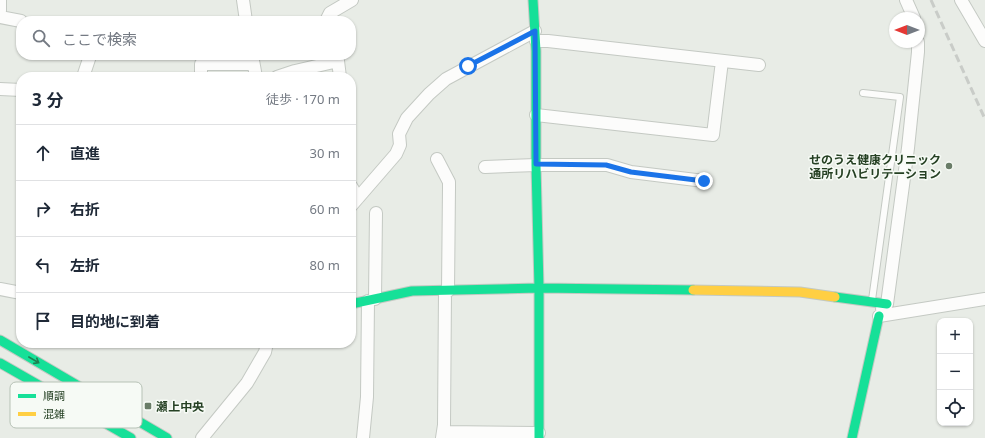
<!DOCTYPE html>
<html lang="ja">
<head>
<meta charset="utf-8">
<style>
	body { margin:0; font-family:"Noto Sans","Noto Sans JP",sans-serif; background:#f2f2f3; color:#1f2937 }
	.controls { position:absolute; right:12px; bottom:12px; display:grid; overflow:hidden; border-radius:8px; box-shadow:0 1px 3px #0004 }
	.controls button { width:36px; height:36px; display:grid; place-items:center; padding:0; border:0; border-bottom:1px solid #e0e1e3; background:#fff; color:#1f2937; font:20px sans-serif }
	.compass { position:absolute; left:889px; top:12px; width:36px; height:36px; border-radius:50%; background:#fff; box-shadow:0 1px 3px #0004; rotate:270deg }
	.stop { position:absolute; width:12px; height:12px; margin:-9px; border:3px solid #1a73e8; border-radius:50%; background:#fff }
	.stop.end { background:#1a73e8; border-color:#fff; box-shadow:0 1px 4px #0008 }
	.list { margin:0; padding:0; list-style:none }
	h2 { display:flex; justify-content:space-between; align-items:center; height:52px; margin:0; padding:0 16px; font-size:17px }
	h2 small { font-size:13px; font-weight:400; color:#747a83 }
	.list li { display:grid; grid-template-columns:26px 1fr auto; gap:12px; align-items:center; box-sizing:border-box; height:56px; padding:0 16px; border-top:1px solid #e0e1e3 }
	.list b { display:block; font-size:15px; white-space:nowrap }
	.list em { font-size:13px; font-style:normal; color:#747a83 }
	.icon { flex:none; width:22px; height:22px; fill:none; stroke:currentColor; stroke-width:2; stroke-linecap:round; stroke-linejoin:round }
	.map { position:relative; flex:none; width:985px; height:438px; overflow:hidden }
	.search { position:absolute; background:#fff; box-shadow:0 1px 3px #0004; left:16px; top:16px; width:340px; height:44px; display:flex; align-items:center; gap:10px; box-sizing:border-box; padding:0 14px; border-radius:16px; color:#747a83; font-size:15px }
	.panel { position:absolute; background:#fff; box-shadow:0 1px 3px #0004; left:16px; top:72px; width:340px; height:276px; border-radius:16px }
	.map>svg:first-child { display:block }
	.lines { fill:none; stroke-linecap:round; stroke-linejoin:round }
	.lane-casing { stroke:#c4c9c3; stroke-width:8 }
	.street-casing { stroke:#c4c9c3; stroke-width:14 }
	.fast-casing { stroke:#c3c9c2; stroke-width:11 }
	.slow-casing { stroke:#c3c9c2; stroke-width:11 }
	.lane { stroke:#fcfcfb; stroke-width:6 }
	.street { stroke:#fcfcfb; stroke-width:12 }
	.fast { stroke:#16e098; stroke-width:9 }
	.slow { stroke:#ffcf43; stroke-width:9 }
	.rail { stroke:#c9ccc8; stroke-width:3; stroke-dasharray:8 4; stroke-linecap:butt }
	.oneway { stroke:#1f8052 }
	.route { stroke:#1a73e8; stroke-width:5 }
	.poi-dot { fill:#697c67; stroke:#f6faf5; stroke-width:1.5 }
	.labels { text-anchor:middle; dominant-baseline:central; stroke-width:3; stroke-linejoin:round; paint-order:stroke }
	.poi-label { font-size:12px; font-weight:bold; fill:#254023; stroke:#f6faf5; text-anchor:end }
	.key { fill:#f6faf5; stroke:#b7c2b6; stroke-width:1 }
	.key-label { font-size:11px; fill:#254023 }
</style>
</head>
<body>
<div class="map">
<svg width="985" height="438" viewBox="0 0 985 438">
	<rect width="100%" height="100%" fill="#e8ece6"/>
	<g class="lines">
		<g class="lane-casing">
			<path id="lane" d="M863,93L900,97L872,300"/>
		</g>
		<g class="street-casing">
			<path id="street" d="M243,0L246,21
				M906,0L914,18
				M961,0L985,41
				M0,11V0
				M0,17L21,21
				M326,21L330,13L352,0
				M536,41H548L759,65
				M252,55L256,77
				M83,77L90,56
				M201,77V64H253
				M277,77L295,71L338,61L340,77
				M0,89L21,90
				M536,115L713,135L722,61
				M437,159L449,182V187L448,291
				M485,167L536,165H607L631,172L704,181
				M351,186L358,198
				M351,206L396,154L400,145L399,134L407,118L429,94L446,79L535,31
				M0,289L21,293
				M375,299L376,213
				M882,309L887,304L908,148L918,52V42
				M879,316L985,299
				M443,432L539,433
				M202,438L247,383L265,352L267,343
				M363,438L367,397L368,301
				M442,438L444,425L445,291"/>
		</g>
		<g class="fast-casing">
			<path id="fast" d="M533,0L536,51V165L539,288V438
				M835,297L887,304
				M351,304L412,291L539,288L693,290
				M0,340L167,438
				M0,363L131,438
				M852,438L879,316"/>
		</g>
		<g class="slow-casing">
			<path id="slow" d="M693,290L800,292L835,297"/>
		</g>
		<use href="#lane" class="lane"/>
		<use href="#street" class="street"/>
		<use href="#fast" class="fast"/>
		<use href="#slow" class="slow"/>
		<path class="rail" d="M931,0L985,119"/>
	</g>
	<defs><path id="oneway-shaft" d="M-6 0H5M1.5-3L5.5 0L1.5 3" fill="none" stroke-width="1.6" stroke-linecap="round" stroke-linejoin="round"/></defs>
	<use class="oneway" href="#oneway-shaft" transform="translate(34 360) rotate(30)"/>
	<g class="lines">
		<path class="route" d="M468,66L535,31L536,164L606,165L631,172L704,181"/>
	</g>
	<g class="poi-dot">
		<circle cx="949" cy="166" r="4"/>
		<rect x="144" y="402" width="8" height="8" rx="2"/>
	</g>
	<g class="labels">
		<g class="poi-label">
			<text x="941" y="159">せのうえ健康クリニック<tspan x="941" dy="14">通所リハビリテーション</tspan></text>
			<text x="156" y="406" text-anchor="start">瀬上中央</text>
		</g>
	</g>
	<rect x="10" y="382" width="132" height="46" rx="6" class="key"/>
	<rect x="18" y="394" width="18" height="4" fill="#16e098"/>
	<rect x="18" y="412" width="18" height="4" fill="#ffcf43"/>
	<g class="key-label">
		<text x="43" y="400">順調</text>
		<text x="43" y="418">混雑</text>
	</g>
</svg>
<div class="controls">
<button>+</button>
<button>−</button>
<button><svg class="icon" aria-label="locate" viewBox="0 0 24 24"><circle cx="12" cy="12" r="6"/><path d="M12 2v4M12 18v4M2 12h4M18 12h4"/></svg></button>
</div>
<svg class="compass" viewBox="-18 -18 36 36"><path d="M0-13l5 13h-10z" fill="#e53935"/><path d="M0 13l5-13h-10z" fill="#747a83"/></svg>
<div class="stop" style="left:468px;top:66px"></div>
<div class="stop end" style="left:704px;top:181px"></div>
<div class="search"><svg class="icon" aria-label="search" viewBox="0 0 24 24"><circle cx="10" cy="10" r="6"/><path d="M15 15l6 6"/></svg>ここで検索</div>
<section class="panel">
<h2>3 分<small>徒歩 · 170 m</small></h2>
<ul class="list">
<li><svg class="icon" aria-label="ahead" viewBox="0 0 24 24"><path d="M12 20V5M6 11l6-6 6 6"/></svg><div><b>直進</b></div><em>30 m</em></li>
<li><svg class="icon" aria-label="right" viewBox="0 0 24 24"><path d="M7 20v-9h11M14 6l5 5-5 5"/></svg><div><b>右折</b></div><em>60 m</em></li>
<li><svg class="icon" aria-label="left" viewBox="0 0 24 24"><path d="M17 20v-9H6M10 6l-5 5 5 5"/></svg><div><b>左折</b></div><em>80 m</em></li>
<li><svg class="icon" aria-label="arrive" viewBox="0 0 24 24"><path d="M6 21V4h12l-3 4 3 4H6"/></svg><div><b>目的地に到着</b></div></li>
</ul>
</section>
</div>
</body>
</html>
